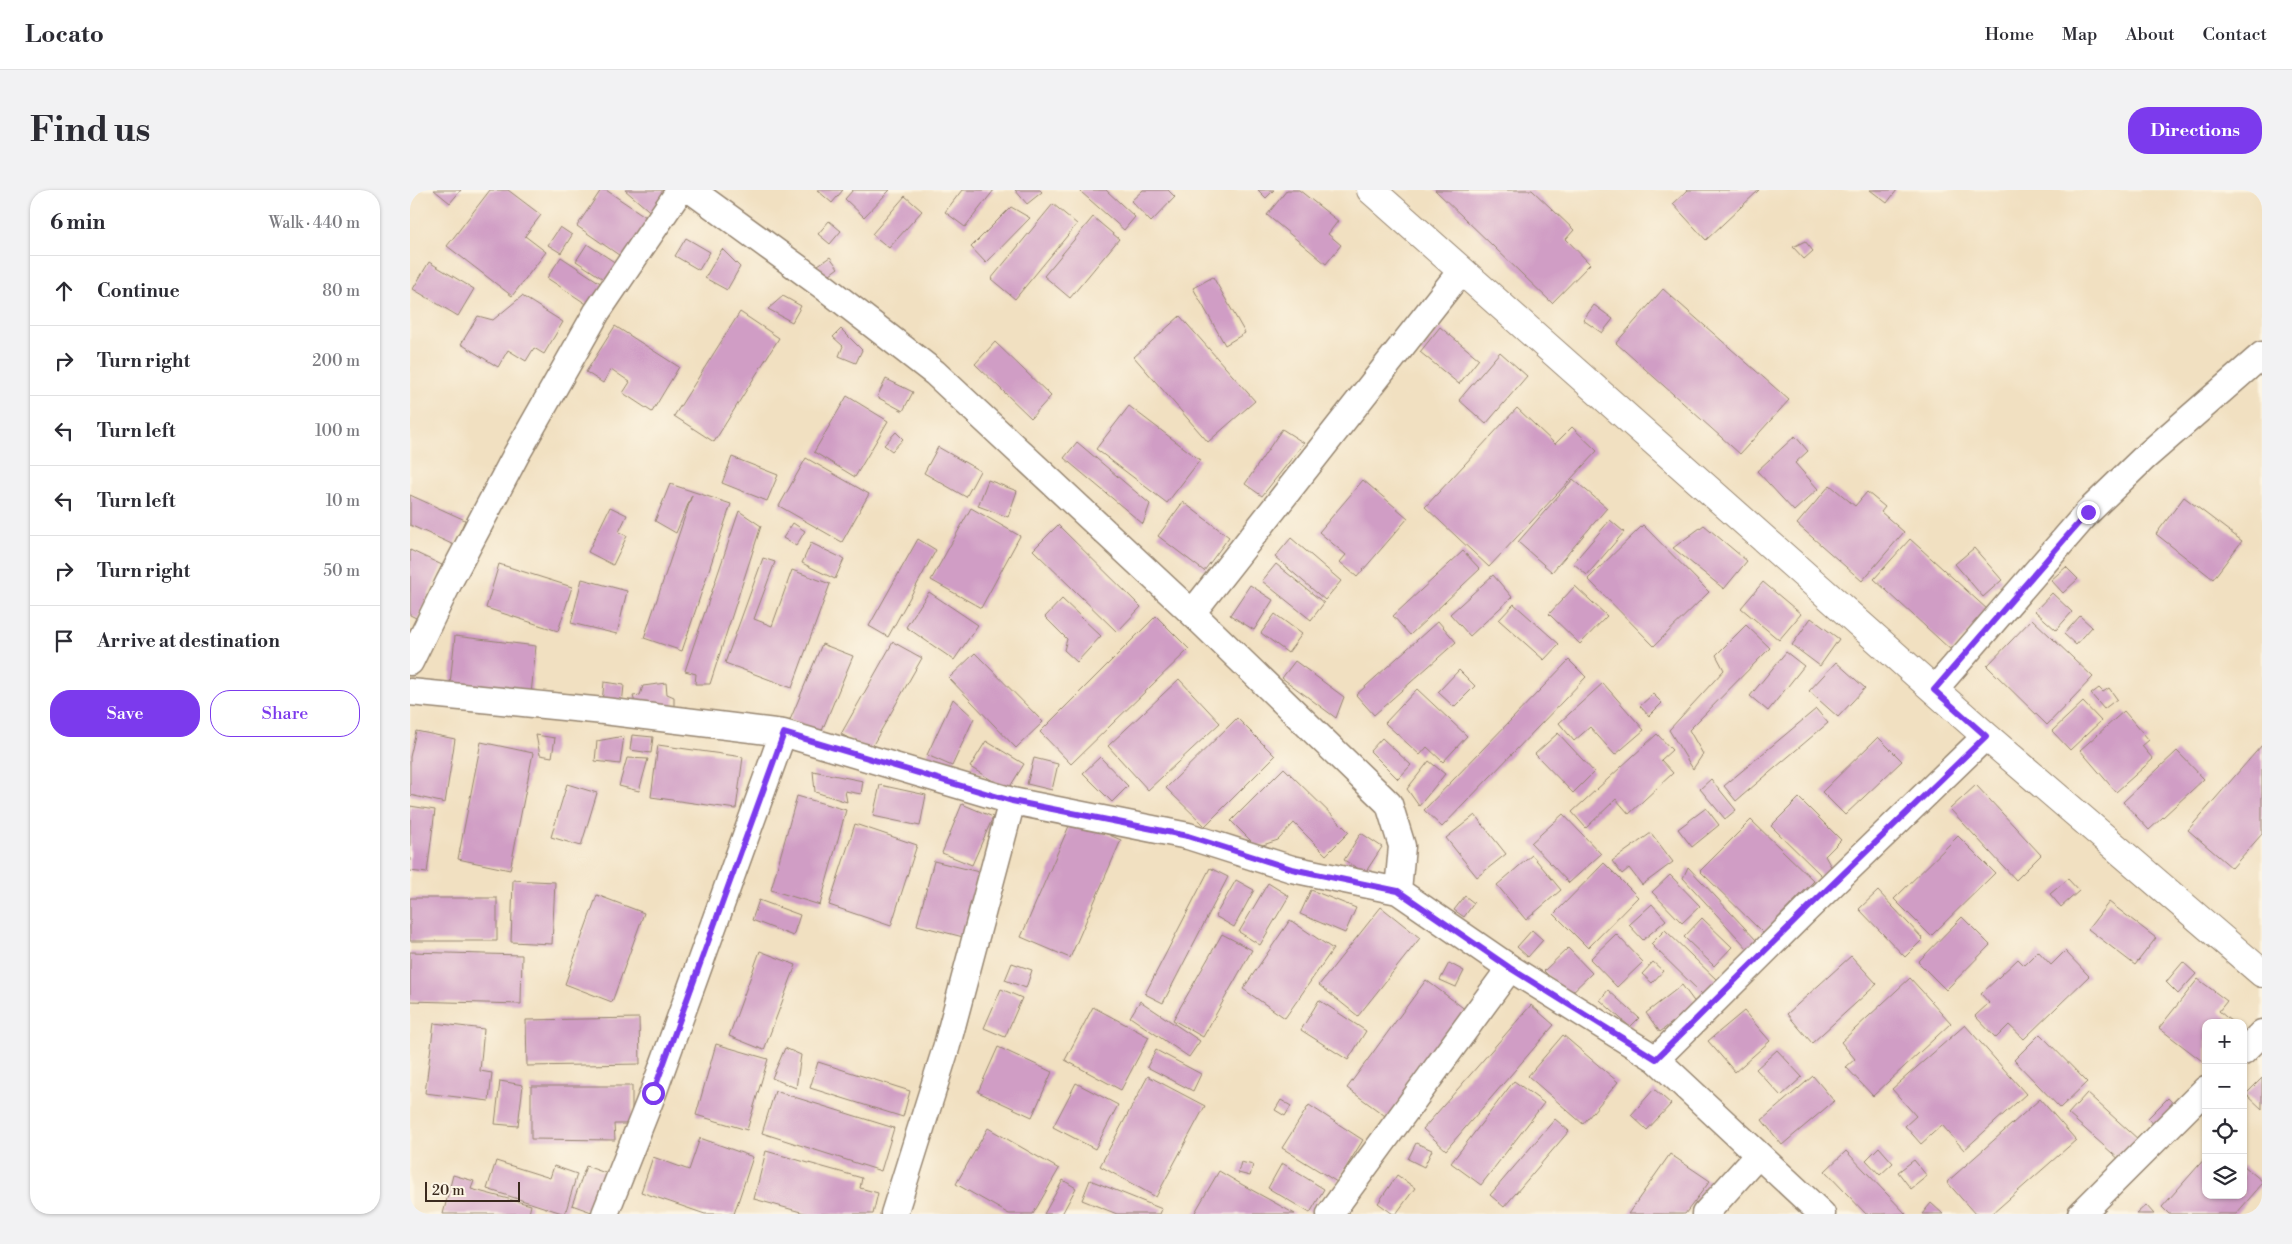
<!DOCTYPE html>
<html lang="en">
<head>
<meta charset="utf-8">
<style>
	body { margin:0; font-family:"Libre Bodoni",serif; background:#f2f2f3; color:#2b2b33 }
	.controls { position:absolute; right:15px; bottom:15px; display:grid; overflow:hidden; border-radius:10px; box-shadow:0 1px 4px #0004 }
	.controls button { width:45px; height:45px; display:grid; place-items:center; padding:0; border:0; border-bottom:1px solid #e1e1e2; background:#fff; color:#2b2b33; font:25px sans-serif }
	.scale { position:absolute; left:15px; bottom:12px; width:95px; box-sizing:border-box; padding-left:5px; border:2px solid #3b2a1e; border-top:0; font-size:14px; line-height:18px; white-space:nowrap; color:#3b2a1e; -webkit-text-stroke:4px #fcf5e5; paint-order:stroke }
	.stop { position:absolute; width:15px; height:15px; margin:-11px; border:4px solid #7c3aed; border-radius:50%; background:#fff }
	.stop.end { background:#7c3aed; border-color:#fff; box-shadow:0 1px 5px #0008 }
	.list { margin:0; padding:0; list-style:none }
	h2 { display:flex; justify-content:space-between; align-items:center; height:65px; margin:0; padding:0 20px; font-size:21px }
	h2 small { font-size:16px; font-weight:400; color:#7c7c81 }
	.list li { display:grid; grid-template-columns:32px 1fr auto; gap:15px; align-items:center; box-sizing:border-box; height:70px; padding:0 20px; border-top:1px solid #e1e1e2 }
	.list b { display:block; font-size:19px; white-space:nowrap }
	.list em { font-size:16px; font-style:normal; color:#7c7c81 }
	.actions { display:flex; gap:10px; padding:15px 20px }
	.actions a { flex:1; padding:11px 0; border:1px solid #7c3aed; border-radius:20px; text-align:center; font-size:18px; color:#7c3aed }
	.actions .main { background:#7c3aed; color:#fff }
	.icon { flex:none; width:28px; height:28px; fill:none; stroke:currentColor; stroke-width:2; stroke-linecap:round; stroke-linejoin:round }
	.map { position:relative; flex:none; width:1852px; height:1024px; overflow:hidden; border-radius:20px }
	header { display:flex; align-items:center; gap:30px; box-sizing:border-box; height:70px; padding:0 25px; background:#fff; border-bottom:1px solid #e1e1e2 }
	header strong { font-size:24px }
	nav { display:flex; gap:28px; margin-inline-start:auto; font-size:18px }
	.intro { display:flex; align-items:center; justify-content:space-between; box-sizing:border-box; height:120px; padding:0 30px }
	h1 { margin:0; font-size:35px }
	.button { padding:12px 22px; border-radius:20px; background:#7c3aed; color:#fff; font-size:18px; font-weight:700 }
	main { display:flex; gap:30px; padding:0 30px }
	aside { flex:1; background:#fff; border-radius:20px; box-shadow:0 1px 4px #0004 }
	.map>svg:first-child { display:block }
	.building { fill:#d09dc5 }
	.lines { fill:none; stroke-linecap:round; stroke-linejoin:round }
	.minor-casing { stroke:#968570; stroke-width:29 }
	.tertiary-casing { stroke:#968570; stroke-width:30 }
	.minor { stroke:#fff; stroke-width:26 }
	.tertiary { stroke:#fff; stroke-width:28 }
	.route { stroke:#7c3aed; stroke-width:6 }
</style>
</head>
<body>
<header>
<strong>Locato</strong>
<nav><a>Home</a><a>Map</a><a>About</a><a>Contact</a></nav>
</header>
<div class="intro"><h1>Find us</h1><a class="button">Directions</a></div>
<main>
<aside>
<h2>6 min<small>Walk · 440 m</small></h2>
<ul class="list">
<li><svg class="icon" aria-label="ahead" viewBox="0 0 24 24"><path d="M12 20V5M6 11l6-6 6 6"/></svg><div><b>Continue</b></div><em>80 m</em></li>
<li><svg class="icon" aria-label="right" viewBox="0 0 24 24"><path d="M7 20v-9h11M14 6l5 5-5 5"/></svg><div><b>Turn right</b></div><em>200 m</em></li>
<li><svg class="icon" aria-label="left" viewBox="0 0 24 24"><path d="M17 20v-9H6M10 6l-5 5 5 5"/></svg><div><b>Turn left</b></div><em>100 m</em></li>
<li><svg class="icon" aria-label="left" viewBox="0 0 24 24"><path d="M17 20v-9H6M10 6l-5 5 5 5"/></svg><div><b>Turn left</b></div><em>10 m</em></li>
<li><svg class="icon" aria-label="right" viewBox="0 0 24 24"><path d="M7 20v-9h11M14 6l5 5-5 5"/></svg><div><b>Turn right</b></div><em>50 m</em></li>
<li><svg class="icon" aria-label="arrive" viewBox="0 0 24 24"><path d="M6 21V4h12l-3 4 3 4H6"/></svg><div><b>Arrive at destination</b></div></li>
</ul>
<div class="actions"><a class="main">Save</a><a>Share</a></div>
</aside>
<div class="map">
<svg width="1852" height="1024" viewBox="0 0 1852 1024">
	<rect width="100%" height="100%" fill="#fcf5e5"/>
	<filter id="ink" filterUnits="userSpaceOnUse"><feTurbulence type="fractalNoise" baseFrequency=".02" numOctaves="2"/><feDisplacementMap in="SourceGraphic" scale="10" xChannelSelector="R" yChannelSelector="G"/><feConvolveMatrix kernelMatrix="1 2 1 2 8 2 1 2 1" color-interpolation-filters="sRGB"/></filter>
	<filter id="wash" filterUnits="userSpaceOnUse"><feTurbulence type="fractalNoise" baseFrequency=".0096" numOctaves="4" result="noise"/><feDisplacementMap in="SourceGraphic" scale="20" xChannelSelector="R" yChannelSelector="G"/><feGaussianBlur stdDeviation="1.12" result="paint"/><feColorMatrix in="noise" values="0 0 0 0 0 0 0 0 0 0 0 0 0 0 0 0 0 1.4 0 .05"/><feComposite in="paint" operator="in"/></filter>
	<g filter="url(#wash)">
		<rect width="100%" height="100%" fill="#f1e0c1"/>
		<g id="blocks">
			<path class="building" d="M24,0H51L40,13Z
				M80,0H98L131,25L115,46L136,62L102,106L37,56Z
				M191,0H196L242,31L216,70L167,36Z
				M215,0H254L261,5L244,25Z
				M407,0H433L422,13Z
				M443,0H480L454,27L435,9Z
				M552,0H584L555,37L535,22Z
				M605,0H630L632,2L617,14Z
				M672,0H696L725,27L714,40L671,2Z
				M733,0H758L765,7L741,32L721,11Z
				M848,0H864L856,8Z
				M877,0H889L928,31L918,44L931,55L916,74L857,25Z
				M1025,0H1122L1164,40L1156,49L1180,74L1142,113Z
				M1278,0H1349L1296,50L1263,14Z
				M1460,0H1487L1477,13Z
				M495,6L512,21L479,58L462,44Z
				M643,14L667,34L605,109L581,89Z
				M601,17L620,28L576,73L561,57Z
				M683,27L709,49L660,108L634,86Z
				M419,31L431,41L420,54L408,44Z
				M150,37L162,45L151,63L138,55Z
				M276,48L300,62L289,80L265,66Z
				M1395,51L1403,61L1394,69L1383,57Z
				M177,54L209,75L198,92L166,71Z
				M312,59L330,77L317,100L295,88Z
				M151,67L198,98L184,119L137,88Z
				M420,67L428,78L416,87L408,75Z
				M19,72L64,99L48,126L3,99Z
				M803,87L835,143L815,155L783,98Z
				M1253,99L1379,210L1330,264L1206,153Z
				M112,106L153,132L134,164L124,158L116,171L98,160L88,177L51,154L68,126L83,130Z
				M373,106L391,116L382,132L358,119Z
				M1184,115L1203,129L1192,143L1173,130Z
				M330,122L369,148L304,252L264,226Z
				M770,126L845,211L798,252L724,167Z
				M205,136L269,177L242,222L213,203L220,192L201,179L193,193L176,182Z
				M1030,137L1069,169L1049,194L1010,162Z
				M431,139L452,160L446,173L429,166L433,156L423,147Z
				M585,152L641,206L621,228L565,174Z
				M1090,162L1117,186L1076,234L1049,210Z
				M476,189L503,202L493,221L467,207Z
				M437,206L478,231L445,287L404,262Z
				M719,216L790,270L757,313L686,259Z
				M1107,218L1145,254L1162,237L1187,261L1079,377L1015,317Z
				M872,239L894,253L852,306L835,294Z
				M486,242L493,249L482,261L474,255Z
				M1385,246L1398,261L1385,273L1408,299L1384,321L1347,281Z
				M667,252L740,314L733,334L654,268Z
				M528,257L570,281L556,307L514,283Z
				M322,267L368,285L357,311L312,293Z
				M396,268L459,304L432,352L369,316Z
				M1163,289L1197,318L1142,382L1108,352Z
				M578,290L607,301L598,327L568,316Z
				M953,290L998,328L947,387L930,372L936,365L909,342Z
				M260,294L321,314L272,461L234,448L282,305L266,343L245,331Z
				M1420,295L1445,316L1457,302L1475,317L1471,322L1494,342L1452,391L1387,334Z
				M0,305L55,330L44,355L0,335Z
				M1774,307L1832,351L1803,389L1746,344Z
				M773,312L819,347L794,381L748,346Z
				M200,317L217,325L209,342L217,346L203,375L178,362Z
				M561,318L610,346L571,418L521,390Z
				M329,321L351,336L300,494H285L286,484L275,481Z
				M1200,330L1214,342L1177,385L1163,373Z
				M383,333L395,341L386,356L373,348Z
				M648,335L731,417L707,442L623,360Z
				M1233,335L1299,402L1244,456L1178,389Z
				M1294,335L1337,371L1314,399L1263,358Z
				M881,348L931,391L915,410L865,367Z
				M508,349L526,360L478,447L459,436Z
				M1500,349L1578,420L1542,461L1464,389Z
				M401,353L434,369L425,389L392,373Z
				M1564,358L1592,390L1573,407L1545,374Z
				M0,360L32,375L8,429L0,425Z
				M1053,361L1070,379L1000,445L983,426Z
				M353,368L365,372L344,429L362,436L382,380L420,394L382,498L315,473Z
				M89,374L162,397L148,441L76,418Z
				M866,374L914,413L901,430L852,391Z
				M1656,377L1668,389L1653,403L1641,390Z
				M1083,385L1102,407L1060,446L1040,424Z
				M172,389L217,401L207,444L161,433Z
				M1353,392L1391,424L1369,450L1331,418Z
				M840,395L863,410L844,440L820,425Z
				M1165,396L1197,426L1170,454L1139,424Z
				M519,402L568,435L544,470L496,437Z
				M1642,403L1662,422L1646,440L1625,421Z
				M652,409L691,446L667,472L654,460L657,449L635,427Z
				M1104,414L1149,454L1134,470L1089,430Z
				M865,424L892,444L878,463L851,443Z
				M746,426L779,459L661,574L630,542Z
				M1670,426L1682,437L1666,455L1654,444Z
				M1401,428L1429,449L1410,476L1382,455Z
				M1622,429L1683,487L1637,535L1577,476Z
				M1028,431L1046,452L964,525L946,505Z
				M1336,435L1360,458L1279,540L1293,564L1283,579L1259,540L1314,480L1306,465Z
				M45,446L126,456L121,504L40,494Z
				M483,452L512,468L460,560L431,544Z
				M412,454L443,466L411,543L380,530Z
				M1376,462L1394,476L1358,521L1340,506Z
				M565,463L633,532L606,558L539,488Z
				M1159,470L1176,487L1032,637L1014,620Z
				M885,471L934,507L926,528L872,488Z
				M1426,472L1455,498L1428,527L1399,501Z
				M1049,480L1065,496L1044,517L1028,502Z
				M769,489L810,533L738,600L698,556Z
				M194,492L214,495L212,515L192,513Z
				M256,493L257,504L264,507V519L226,516L223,506L230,505L233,496Z
				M1193,493L1234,540L1205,565L1180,537L1164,551L1149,533Z
				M1689,498L1693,502L1699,498L1707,509L1694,519L1681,504Z
				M1007,499L1057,546L1033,572L1017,557L1010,565L975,533Z
				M1243,504L1252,513L1239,526L1230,516Z
				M543,509L564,528L542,576L517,565Z
				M1673,512L1691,531L1660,560L1642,541Z
				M1406,519L1418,533L1326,611L1314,596Z
				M1714,521L1739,550L1732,556L1743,569L1706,602L1670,560Z
				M827,528L865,566L795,636L756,598Z
				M6,541L45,549L35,613L0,605V567Z
				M1148,543L1184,582L1163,603L1125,564Z
				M1247,544L1262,560L1251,570L1263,583L1219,624L1206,609L1176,638L1162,622Z
				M126,545L145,548L142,567L130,565Z
				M222,545L243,547L241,563L220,560Z
				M214,546L210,574L185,571L187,551Z
				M1468,547L1492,571L1435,625L1412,602Z
				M972,548L1001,575L988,589L960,561Z
				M576,551L614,574L598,600L560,577Z
				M71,552L123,563L100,680L48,669Z
				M248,555L333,567L326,619L241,607Z
				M1852,555V644L1822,678L1778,640Z
				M1767,561L1794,589L1739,640L1713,612Z
				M690,567L718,596L702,612L673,583Z
				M217,568L238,569L229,601L209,596Z
				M624,568L648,574L642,600L617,594Z
				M1019,571L1035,584L1009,616L997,599Z
				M874,578L939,642L916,665L884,633L868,650L847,657L821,631Z
				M403,581L453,591L451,604L435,601L437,612L405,602Z
				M1301,589L1326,620L1315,629L1290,599Z
				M157,594L187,603L171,656L141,647Z
				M470,595L516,605L510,636L463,626Z
				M1566,595L1631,665L1606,690L1540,619Z
				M387,606L436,620L410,715L361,700Z
				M1389,608L1431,650L1415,666L1423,680L1415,689L1361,636Z
				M552,614L583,627L562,675L532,663Z
				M0,616L25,620L17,683L0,681Z
				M1296,618L1309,635L1282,657L1268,639Z
				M1153,624L1191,664L1159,693L1121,653Z
				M1065,625L1096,664L1067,687L1036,648Z
				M662,629L711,650L660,768L611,747Z
				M1341,630L1404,691L1353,743L1290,681Z
				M445,634L507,655L481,736L419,715Z
				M951,643L972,657L955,683L934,670Z
				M1241,643L1263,672L1232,695L1219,678L1212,684L1202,671Z
				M1548,646L1585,683L1521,746L1484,709Z
				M1122,665L1151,700L1116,730L1087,695Z
				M524,671L569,682L553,747L507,735Z
				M1194,673L1228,707L1178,758L1144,724Z
				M1278,677L1347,751L1338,759L1273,688Z
				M800,678L818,687L753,813L735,804Z
				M1260,685L1290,716L1272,733L1242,702Z
				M1658,689L1669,701L1651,717L1640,704Z
				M103,690L145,692L142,754L101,752Z
				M826,690L844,700L824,737L805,726Z
				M858,693L879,706L850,755L829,742Z
				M901,700L946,718L935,743L890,724Z
				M1468,701L1513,749L1495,767L1449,719Z
				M187,705L234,723L202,812L155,794Z
				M1055,706L1064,713L1054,727L1044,720Z
				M0,708H87V751H0Z
				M349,710L390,725L383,746L342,730Z
				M1699,712L1746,748L1725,775L1678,739Z
				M1242,714L1256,730L1233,750L1219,735Z
				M971,717L1010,748L948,826L909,795Z
				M1552,727L1580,755L1536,800L1508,772Z
				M1292,728L1322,757L1304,776L1274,747Z
				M880,730L923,759L875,828L833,799Z
				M1122,740L1133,750L1118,767L1107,757Z
				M1255,740L1308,791L1294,806L1241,754Z
				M812,744L842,760L793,847L763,830Z
				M1206,744L1233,772L1207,797L1180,769Z
				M1158,758L1182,783L1158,806L1134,781Z
				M350,761L386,775L354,860L319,846Z
				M1628,761L1641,775L1655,761L1679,786L1614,849L1599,835L1586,848L1565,826L1579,813L1571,804L1608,769L1614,775Z
				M0,762L112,765L111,814L0,811Z
				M1441,766L1467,794L1402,853L1377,824Z
				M1243,772L1253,781L1242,793L1232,784Z
				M1773,772L1786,784L1768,804L1756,792Z
				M602,773L622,780L616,798L595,790Z
				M1039,773L1054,781L1046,797L1030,790Z
				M1500,788L1541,833L1463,906L1436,877L1445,869L1431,852Z
				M1788,789L1817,811L1809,821L1823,833H1796V874L1749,838Z
				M1016,790L1056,820L978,928L937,898Z
				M1272,795L1286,814L1250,842L1236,823Z
				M591,799L612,808L595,847L574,838Z
				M1198,800L1229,828L1220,837L1190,810Z
				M909,810L956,841L938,870L891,840Z
				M730,811L790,851L779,867L720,827Z
				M1121,815L1144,835L1036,960L1013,939Z
				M683,817L739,847L711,900L655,870Z
				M1334,821L1360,851L1325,882L1298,851Z
				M229,828L230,874L117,876L116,830Z
				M24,833L74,839L70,881L82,883L79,911L15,903Z
				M1555,835L1616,904L1554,960L1532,935L1511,954L1495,936L1506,926L1482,899Z
				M1630,844L1677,892L1650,918L1604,870Z
				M1153,845L1208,892L1173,934L1118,886Z
				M306,854L358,869L337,940L286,925Z
				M588,857L642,882L622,927L568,902Z
				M375,858L391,865L386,898L362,888Z
				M746,860L791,884L783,901L737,877Z
				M1367,860L1392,887L1371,906L1346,879Z
				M408,872L500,901L493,927L400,898Z
				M738,886L795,916L746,1007L690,976Z
				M1403,886L1424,911L1372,955L1352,930Z
				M1852,888V919L1836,904Z
				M90,891L113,895L108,936L85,934Z
				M1104,891L1134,913L1071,995L1041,973Z
				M666,893L708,915L685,959L643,937Z
				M121,896H222V934H204L205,950L121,949Z
				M1244,899L1261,914L1237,940L1221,925Z
				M365,901L484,938L471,981L352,943Z
				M1677,903L1729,950L1711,971L1658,924Z
				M1758,908L1768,919L1748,939L1738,928Z
				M1630,909L1666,950L1582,1024H1565L1537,992Z
				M871,910L881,916L875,926L865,920Z
				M899,915L953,950L927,992L872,958Z
				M1145,929L1159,941L1094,1017L1080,1005Z
				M578,938L649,979L623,1024H599L546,994Z
				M290,948L343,967L324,1024H295L231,1002L243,967L279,980Z
				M1006,953L1022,960L1014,977L998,969Z
				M1469,957L1483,973L1470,985L1456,970Z
				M356,961L452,988L450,998L468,1003L463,1024H398L344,1009Z
				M1436,961L1496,1024H1456L1415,981Z
				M1260,964L1300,991L1275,1024H1218Z
				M1796,967V1005H1833V975L1852,991V994L1826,1024H1759L1752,1017Z
				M1504,970L1517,986L1501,999L1488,982Z
				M86,971L140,988L144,976L167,984L155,1024L77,999Z
				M831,972L843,975L840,986L828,983Z
				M872,973L914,999L900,1023L858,998Z
				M176,976L201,985L187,1024L162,1015Z
				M809,981L831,994L885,1024H784Z
				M43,985L64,991L61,999L121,1015L119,1024H33Z
				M987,985L1005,998L986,1024H983L968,1013Z
				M653,990L666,998L652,1024H634Z
				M680,990L752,1019L750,1024H707L672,1010Z
				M1521,1013L1533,1024H1512Z
				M1736,1015L1744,1024H1726Z"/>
		</g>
	</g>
	<g filter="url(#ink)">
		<use href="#blocks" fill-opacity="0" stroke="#968570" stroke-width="1"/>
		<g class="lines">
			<g class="minor-casing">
				<path id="minor" d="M281,0L413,96L525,183L782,423L979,614L992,656L988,701L1100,778L1246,869L1412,1024
					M782,423L1051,81
					M0,472L39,392L106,265L187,122L270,0
					M1524,500L1678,322L1734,268L1852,165
					M0,502L194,521L373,543L602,611L778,646L882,679L988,701
					M1833,862L1852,843
					M1246,869L1398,718L1576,546
					M195,1024L243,903L373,543
					M484,1024L537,855L602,611
					M920,1024L1100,778
					M1295,1024L1348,965
					M1671,1024L1796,899"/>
			</g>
			<g class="tertiary-casing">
				<path id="tertiary" d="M961,0L1576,546L1852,783"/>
			</g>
			<use href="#minor" class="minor"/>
			<use href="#tertiary" class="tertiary"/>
		</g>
	</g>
	<g class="lines" filter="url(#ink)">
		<path class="route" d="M243,903L374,543L602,611L778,646L882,679L988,701L1100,778L1246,869L1398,718L1576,546L1524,500L1678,322"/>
	</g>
</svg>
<div class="controls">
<button>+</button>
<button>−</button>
<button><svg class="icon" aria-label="locate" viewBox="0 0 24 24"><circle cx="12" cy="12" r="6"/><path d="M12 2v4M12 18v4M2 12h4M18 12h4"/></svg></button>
<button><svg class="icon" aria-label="layers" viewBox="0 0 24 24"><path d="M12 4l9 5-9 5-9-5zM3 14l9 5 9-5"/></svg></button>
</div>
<div class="scale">20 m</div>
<div class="stop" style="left:243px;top:903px"></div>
<div class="stop end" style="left:1678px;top:322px"></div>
</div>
</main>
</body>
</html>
